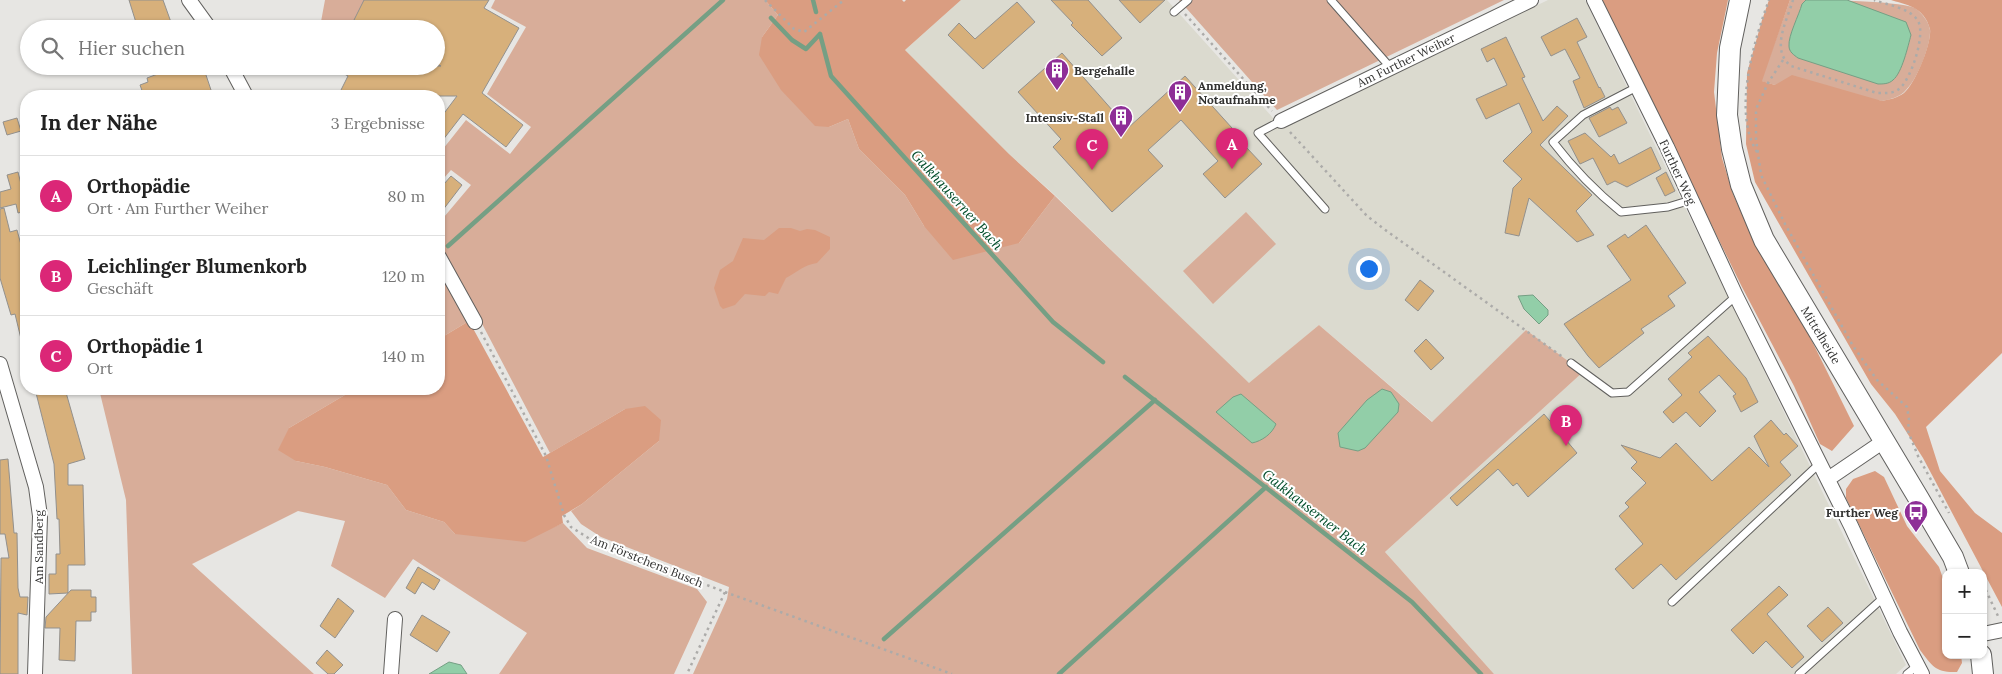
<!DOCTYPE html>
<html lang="de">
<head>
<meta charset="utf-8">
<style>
	body { margin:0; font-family:Lora,serif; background:#f6f6f6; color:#222 }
	.controls { position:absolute; right:15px; bottom:15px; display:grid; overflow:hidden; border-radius:10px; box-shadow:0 1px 4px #0004 }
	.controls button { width:45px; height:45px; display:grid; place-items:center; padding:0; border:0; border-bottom:1px solid #e0e0e0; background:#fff; color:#222; font:25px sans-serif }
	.you { position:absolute; left:1368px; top:268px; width:18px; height:18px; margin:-12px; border:4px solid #fff; border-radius:50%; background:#1a73e8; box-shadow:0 0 0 8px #1a73e833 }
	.badge { display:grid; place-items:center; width:32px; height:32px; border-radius:50%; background:#db2777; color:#fff; font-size:16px; font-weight:700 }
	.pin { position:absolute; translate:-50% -41px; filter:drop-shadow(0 1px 2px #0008) }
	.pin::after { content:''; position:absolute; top:26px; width:18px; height:15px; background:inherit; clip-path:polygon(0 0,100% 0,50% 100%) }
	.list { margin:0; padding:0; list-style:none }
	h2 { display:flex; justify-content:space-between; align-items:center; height:65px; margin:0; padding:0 20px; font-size:21px }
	h2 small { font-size:16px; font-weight:400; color:#767676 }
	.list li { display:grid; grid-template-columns:32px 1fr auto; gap:15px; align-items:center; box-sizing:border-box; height:80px; padding:0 20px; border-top:1px solid #e0e0e0 }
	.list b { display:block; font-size:19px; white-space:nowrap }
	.list p { margin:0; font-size:16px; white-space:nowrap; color:#767676 }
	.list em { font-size:16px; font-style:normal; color:#767676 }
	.icon { flex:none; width:28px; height:28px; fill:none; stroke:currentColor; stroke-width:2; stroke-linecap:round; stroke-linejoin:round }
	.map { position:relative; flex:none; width:2002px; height:674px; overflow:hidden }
	.search { position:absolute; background:#fff; box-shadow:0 1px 4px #0004; left:20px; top:20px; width:425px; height:55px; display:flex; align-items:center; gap:12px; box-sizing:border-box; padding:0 18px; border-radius:28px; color:#767676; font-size:19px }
	.panel { position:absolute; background:#fff; box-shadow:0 1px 4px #0004; left:20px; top:90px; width:425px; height:305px; border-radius:20px }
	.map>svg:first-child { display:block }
	.built { fill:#dbdacf }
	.green { fill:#d8ad99 }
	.forest { fill:#da9d81 }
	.water { fill:#92cea8; stroke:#759f84 }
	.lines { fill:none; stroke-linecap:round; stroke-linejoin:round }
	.stream { stroke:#759f84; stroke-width:4.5 }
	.building { fill:#d7b07b; stroke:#92908d }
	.lane-casing { stroke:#61605e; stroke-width:9 }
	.street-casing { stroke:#61605e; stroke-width:16 }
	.secondary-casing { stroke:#61605e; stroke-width:22 }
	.path { stroke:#acaba9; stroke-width:2.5; stroke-dasharray:2.5 4; stroke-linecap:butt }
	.lane { stroke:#fff; stroke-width:7 }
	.street { stroke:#fff; stroke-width:14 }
	.secondary { stroke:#fff; stroke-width:20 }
	.labels { text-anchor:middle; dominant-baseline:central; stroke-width:4; stroke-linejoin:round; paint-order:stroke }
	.street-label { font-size:12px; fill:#323231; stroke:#fff }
	.poi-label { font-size:12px; font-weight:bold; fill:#323231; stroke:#fff; text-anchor:start }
	.water-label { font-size:14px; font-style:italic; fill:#004c29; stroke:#fff }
</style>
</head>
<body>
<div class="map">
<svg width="2002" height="674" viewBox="0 0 2002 674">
	<rect width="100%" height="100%" fill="#e7e6e3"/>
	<path class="built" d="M961,0H1167L1282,128L1548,0H1585L1906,665L1896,674H1494L1385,552L1583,372L1526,330L1433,422L1319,325L1249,384L1056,196L1009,154L905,50Z"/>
	<path class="green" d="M325,0H366L351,29L320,27Z
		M495,0H765L778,15L762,37L829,127L848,119L859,149L905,195L924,226L1019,243L1055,196L1249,383L1319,325L1432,422L1526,330L1583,372L1385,552L1494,674H693L727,599L729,587L601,537L581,524L571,511L582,504L659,441L625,409L550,453L439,242V213L444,217L471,185L451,170L444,178L439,174V154L466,120L510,154L531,127L487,94L526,27L491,8Z
		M1179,0H1504L1277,110Z
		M1790,0C1818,0 1894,0 1915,8C1922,13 1929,22 1930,30C1931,45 1917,80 1906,90C1900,97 1891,99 1882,101L1775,85L1761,81Z
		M1246,212L1276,244L1213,304L1183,271Z
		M444,279L469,321L439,339V282Z
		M99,389H355L289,428L296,461L325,467L387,485L406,510L444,522L455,534L549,529L563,523L587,548L697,589L707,602L674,674H499L527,633L413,559L385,598L331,566L345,521L298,511L192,564L314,674H132L126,500Z"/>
	<path class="forest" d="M765,0H902L904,2L906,0H961L905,50L1009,154L1055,196L1019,243L953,260L924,226L905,195L859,149L848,119L829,127L815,126L781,90L759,55L762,37L778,15Z
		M1601,0H1728L1717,53L1714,92L1722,158L1733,194L1748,228L1803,323L1854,426L1832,451L1820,444L1794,386L1742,287Z
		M1769,0H1790L1762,81L1775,85L1792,75L1882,101C1891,99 1897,98 1904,93C1915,84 1932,43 1930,29C1929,26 1927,20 1925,18C1918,6 1903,4 1891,0H2002V353L1926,427L1940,471L1975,513L2002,533V607L1923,458L1895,414L1871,384L1755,182L1746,144L1747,73L1762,20Z
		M779,228H791L800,231L807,229L815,230L830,237V249L817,263C804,265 797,272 786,278L778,294L769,292L765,296L745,294L735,305L723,309L720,306L714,288L720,270L733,261L743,238L764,240Z
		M469,321L543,457L625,409L645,406L661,420L659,441L582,504L562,516L563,523L525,542L455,534L444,522L406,510L387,485L325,467L296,461L278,450L289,428L355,389H439V339Z
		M1875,471L1884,477L1907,526L1939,567L1946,587V655H1961L1962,663L1957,672C1936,673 1932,666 1920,650L1846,498V489L1853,479Z"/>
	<path class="water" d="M1806,0H1847L1906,22L1911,35C1908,46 1902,73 1893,80C1889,84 1883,84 1878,84L1798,58C1794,55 1789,52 1789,46C1788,36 1799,15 1802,4Z
		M1533,295L1548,310V315L1539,324L1524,309L1518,296Z
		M1382,389L1391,392L1399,404L1398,412L1365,448L1358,451L1340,447L1338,433L1367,400Z
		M1241,394L1276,424C1272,434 1262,441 1252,443L1216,412L1233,397Z
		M449,662L461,665L467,674H429Z"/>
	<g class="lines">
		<path class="stream" d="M813,0L816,12
			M771,18L792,40L806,49L820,34
			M820,34L831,76L1053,322L1103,362
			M448,246L723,0
			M1125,377L1412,602L1481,674
			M884,639L1155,400
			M1059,674L1266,487"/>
	</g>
	<path class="building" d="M129,0H163L172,25L170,26V29H138Z
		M364,0H489L484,8L519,28L482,93L523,125L506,147L463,114L439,145V120L457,96H349L340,92L348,76L330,66H441L436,64V29H370L354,20Z
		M1051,0H1088L1122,38L1102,56L1071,25L1073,23Z
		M1119,0H1165L1140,23Z
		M1017,2L1035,22L983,69L948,35L959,23L975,39Z
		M1577,18L1587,37L1577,42L1599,88L1600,87L1605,97L1584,108L1573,81L1580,78L1565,49L1551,56L1541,37Z
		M1506,37L1525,77L1522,78L1543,121L1557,106L1568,116L1540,145L1592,195L1576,211L1594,235L1577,242L1529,198L1519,236L1505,233L1513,188L1522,179L1503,161L1532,132L1519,103L1486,119L1476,99L1507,85L1494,58L1487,62L1481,49Z
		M1062,53L1128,128L1185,76L1232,128L1230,130L1262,164L1225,198L1203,174L1218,161L1181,120L1148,150L1163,166L1112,212L1053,147L1061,139L1018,92Z
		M161,66H203L213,96H144L140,85L148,82L147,78L163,72Z
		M1610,107L1612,110L1618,107L1627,123L1599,137L1589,118Z
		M17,118L21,131L7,135L3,122Z
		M1585,133L1611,157L1614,154L1619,164L1651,147L1661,169L1627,187L1615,181L1607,185L1593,158L1580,164L1568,141Z
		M18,172L26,204V211L18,213L16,204L0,208V192L11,189L7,175Z
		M1666,172L1675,191L1665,196L1656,178Z
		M451,176L462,185L439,215V180L444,184Z
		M4,208L10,232L17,230L26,263V343H22L15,314L11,315L0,278V209Z
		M1646,225L1686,283L1668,296L1675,306L1641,329L1644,333L1599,368L1588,356L1564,324L1631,280L1607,246L1625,234L1628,238Z
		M1420,280L1434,291L1418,311L1405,300Z
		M1708,336L1746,378L1758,402L1741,412L1733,396L1736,394L1719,375L1699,392L1716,411L1700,427L1686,412L1673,423L1663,412L1682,395L1668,379L1692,357L1688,353Z
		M1426,339L1444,358L1431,370L1414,351Z
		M35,389H65L85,459L68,464V485H83L85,565H68V593L49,594V574H56V554H60L59,519H57L54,464Z
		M1544,414L1577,453L1528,497L1517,483L1513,486L1498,469L1457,506L1450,498Z
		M1771,420L1784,435L1786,433L1798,446L1780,462L1791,475L1676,580L1661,564L1633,589L1615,569L1643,544L1619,516L1629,507L1625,503L1646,483L1631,468L1637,462L1621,445L1660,458L1676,443L1712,481L1749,447L1769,467L1754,436Z
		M8,459L14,533H17L18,588L20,597H28L27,615L18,613V674H0L1,558H9L5,534H0V460Z
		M418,567L440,580L434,590L422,582L415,594L406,588Z
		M1779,586L1788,595L1767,614L1804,657L1792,668L1766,641L1753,654L1731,630Z
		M71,590H91V597H96V612H91V621H76L75,661L59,660L60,628H45L46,617Z
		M338,598L354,611L335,638L320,626Z
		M1828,607L1843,623L1822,642L1807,626Z
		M422,615L450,632L437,652L410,635Z
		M327,650L343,665L334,674H328L316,663Z"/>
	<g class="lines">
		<g class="lane-casing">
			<path id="lane" d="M1331,0L1390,67
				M1174,12L1188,0
				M1637,87L1583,115L1553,142C1573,168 1595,191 1621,212L1668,207L1691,200
				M1281,121L1258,133L1325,209
				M1571,363L1612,393L1628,392L1736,296
				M1672,602L1819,464
				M1799,674L1884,597
				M1907,674L1917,666"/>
		</g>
		<g class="street-casing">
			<path id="street" d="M189,0L210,29
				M1594,0L1667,147L1736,296L1851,526L1900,632L1922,674
				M230,66L246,96
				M1281,121L1531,0
				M439,257L475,322
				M0,364L36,487L40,516L35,674
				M1828,479L1884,441
				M1983,634L2002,630
				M391,674L395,619"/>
		</g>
		<g class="secondary-casing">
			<path id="secondary" d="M1740,0L1730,48L1727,115L1732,149L1741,185L1764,240L1919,499L1953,557L1959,573
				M1981,655L1983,674"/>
		</g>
		<path class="path" d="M765,0L794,29L804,32L844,0
			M1793,0C1787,21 1770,50 1791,66L1877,93C1885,93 1893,94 1899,89C1911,80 1926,34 1918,21C1910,8 1888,5 1874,0
			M1185,14L1272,111
			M1783,60L1768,83L1756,109V139L1761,175L1785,224L1853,346L1877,380L1907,407L1909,419L1908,431L1918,456L1949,513
			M1290,132L1367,216L1384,229L1564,358
			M1757,152C1732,112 1754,41 1769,0
			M481,332L546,456L564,515L571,527L593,541L725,592L687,674
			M1983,584L1998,616
			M725,592L952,674"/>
		<use href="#lane" class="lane"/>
		<use href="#street" class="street"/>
		<use href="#secondary" class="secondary"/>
	</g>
	<defs>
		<g id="building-pin" transform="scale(1.25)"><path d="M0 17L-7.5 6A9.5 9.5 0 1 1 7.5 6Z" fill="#8e2e97" stroke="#fff"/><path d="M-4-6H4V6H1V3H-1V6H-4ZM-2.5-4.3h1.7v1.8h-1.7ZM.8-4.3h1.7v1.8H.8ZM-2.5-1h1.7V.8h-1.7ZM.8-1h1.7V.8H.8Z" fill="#fff"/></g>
		<g id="bus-pin" transform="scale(1.25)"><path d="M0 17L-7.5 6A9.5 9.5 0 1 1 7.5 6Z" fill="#8e2e97" stroke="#fff"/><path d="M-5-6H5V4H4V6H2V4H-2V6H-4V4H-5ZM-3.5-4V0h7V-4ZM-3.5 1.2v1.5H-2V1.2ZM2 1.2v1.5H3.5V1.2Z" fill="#fff"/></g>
	</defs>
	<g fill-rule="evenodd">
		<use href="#building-pin" x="1057" y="70"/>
		<use href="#building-pin" x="1180" y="92"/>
		<use href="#building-pin" x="1121" y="117"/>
		<use href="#bus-pin" x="1916" y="512"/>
	</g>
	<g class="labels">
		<g class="street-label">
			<text transform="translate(1406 60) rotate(-26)">Am Further Weiher</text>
			<text transform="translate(1678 172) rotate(65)">Further Weg</text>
			<text transform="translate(1821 335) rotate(59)">Mittelheide</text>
			<text transform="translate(38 547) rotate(-90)">Am Sandberg</text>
			<text transform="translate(647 561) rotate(22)">Am Förstchens Busch</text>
		</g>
		<g class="poi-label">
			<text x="1074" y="70">Bergehalle</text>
			<text x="1198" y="85">Anmeldung,<tspan x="1198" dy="14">Notaufnahme</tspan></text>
			<text x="1104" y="117" text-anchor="end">Intensiv-Stall</text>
			<text x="1898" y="512" text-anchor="end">Further Weg</text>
		</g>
		<g class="water-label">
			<text transform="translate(957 200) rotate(48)">Galkhauserner Bach</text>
			<text transform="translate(1315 512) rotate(38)">Galkhauserner Bach</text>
		</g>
	</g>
</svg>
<div class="controls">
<button>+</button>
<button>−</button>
</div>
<div class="you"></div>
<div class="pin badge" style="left:1232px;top:169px">A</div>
<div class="pin badge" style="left:1566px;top:446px">B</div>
<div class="pin badge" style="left:1092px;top:170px">C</div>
<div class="search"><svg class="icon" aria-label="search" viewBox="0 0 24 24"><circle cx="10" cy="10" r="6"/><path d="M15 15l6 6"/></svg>Hier suchen</div>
<section class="panel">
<h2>In der Nähe<small>3 Ergebnisse</small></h2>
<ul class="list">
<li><span class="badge">A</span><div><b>Orthopädie</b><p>Ort · Am Further Weiher</p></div><em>80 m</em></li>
<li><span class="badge">B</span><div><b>Leichlinger Blumenkorb</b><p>Geschäft</p></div><em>120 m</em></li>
<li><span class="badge">C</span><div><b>Orthopädie 1</b><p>Ort</p></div><em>140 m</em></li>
</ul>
</section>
</div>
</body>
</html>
